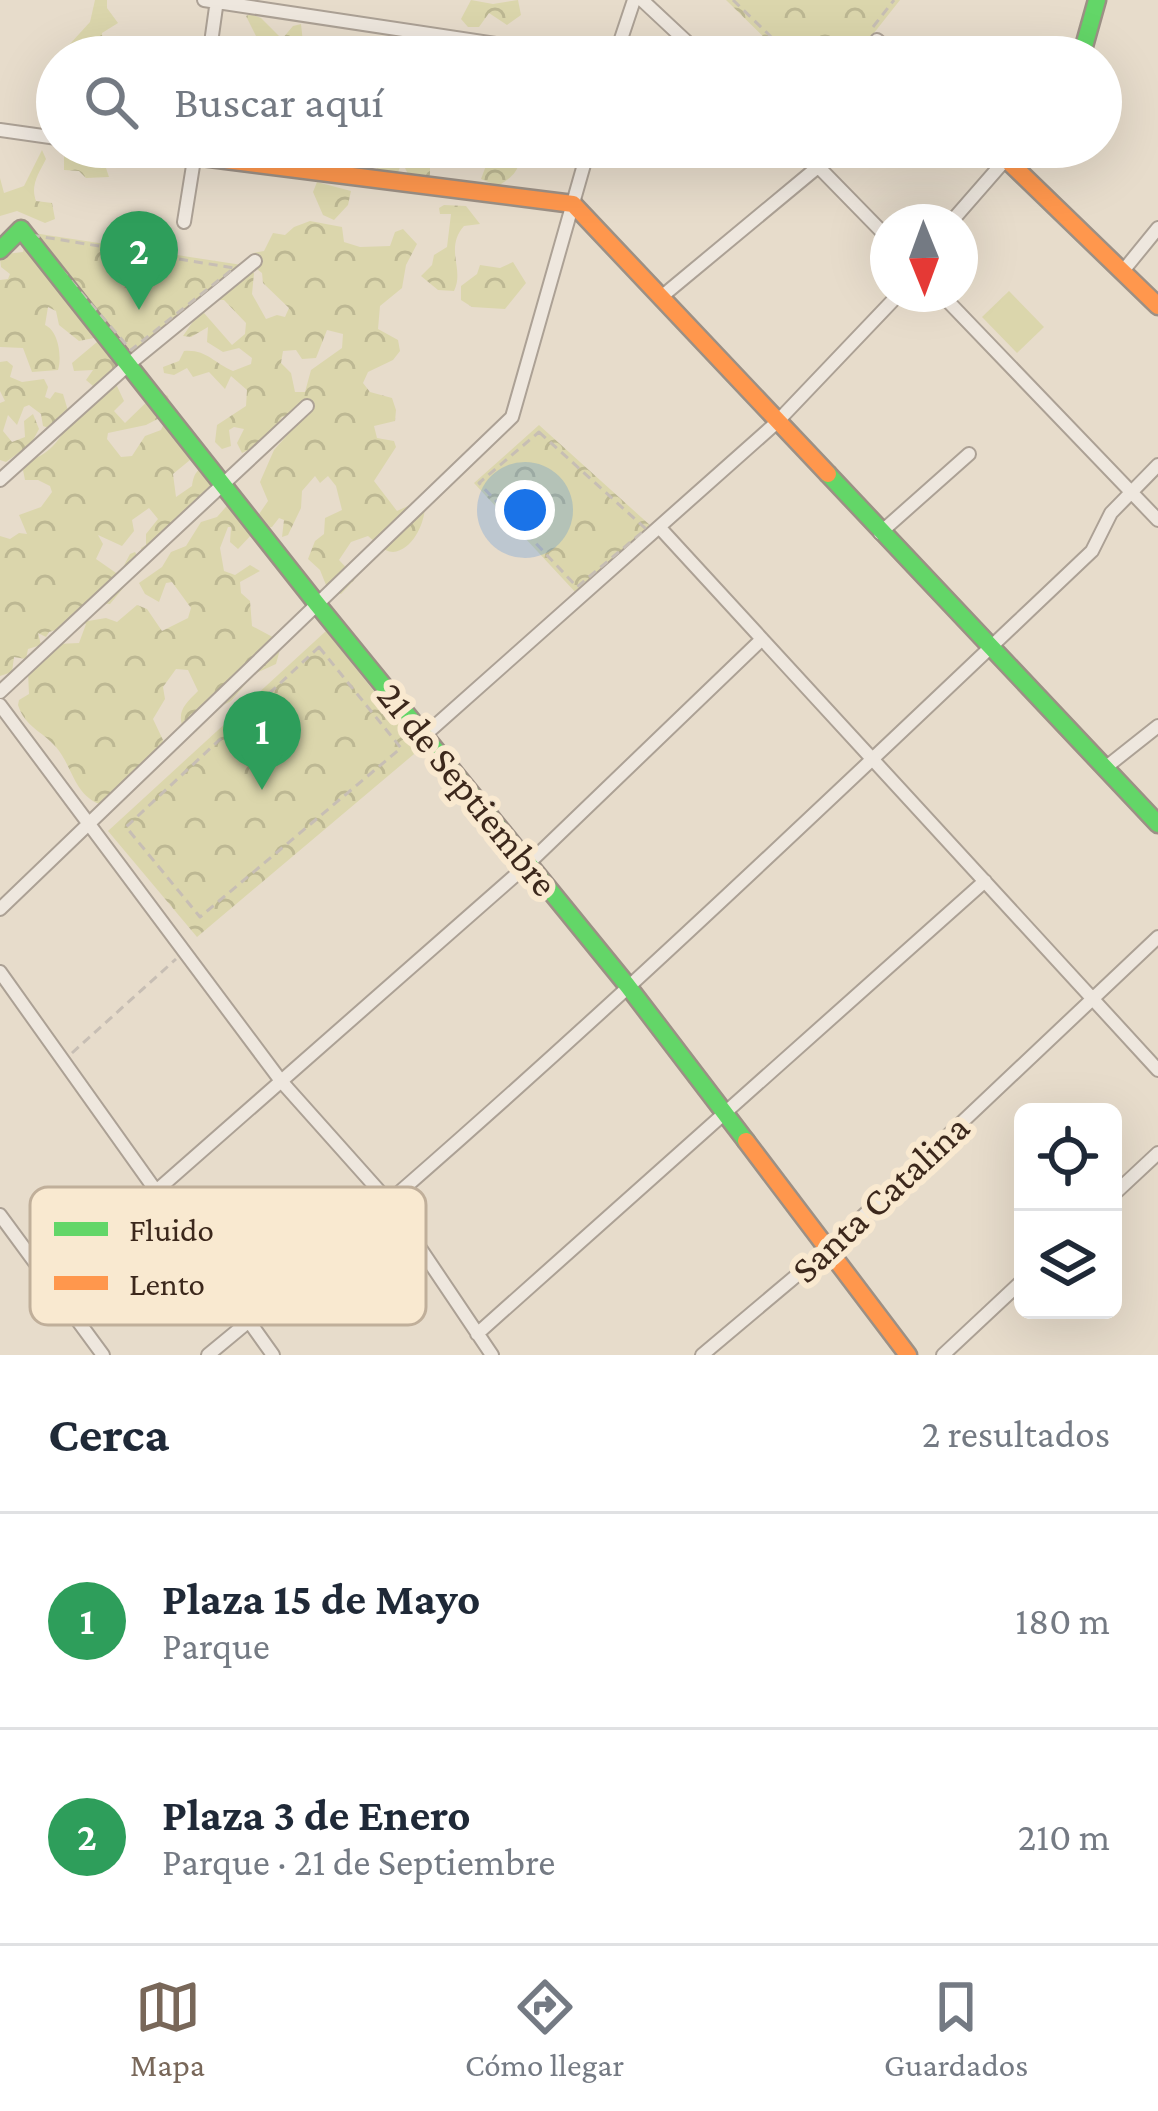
<!DOCTYPE html>
<html lang="es">
<head>
<meta charset="utf-8">
<style>
	body { margin:0; font-family:"Crimson Pro",serif; background:#f2f2f3; color:#1f2937 }
	.controls { position:absolute; right:36px; bottom:36px; display:grid; overflow:hidden; border-radius:18px; box-shadow:0 12px 48px #0002 }
	.controls button { width:108px; height:108px; display:grid; place-items:center; padding:0; border:0; border-bottom:3px solid #e0e1e3; background:#fff; color:#1f2937; font:60px sans-serif }
	.compass { position:absolute; left:870px; top:204px; width:108px; height:108px; border-radius:50%; background:#fff; box-shadow:0 12px 48px #0002; rotate:179deg }
	.you { position:absolute; left:525px; top:510px; width:42px; height:42px; margin:-30px; border:9px solid #fff; border-radius:50%; background:#1a73e8; box-shadow:0 0 0 18px #1a73e833 }
	.badge { display:grid; place-items:center; width:78px; height:78px; border-radius:50%; background:#786759; color:#fff; font-size:39px; font-weight:700 }
	.pin { position:absolute; translate:-50% -99px; filter:drop-shadow(0 3px 6px #0008) }
	.pin::after { content:''; position:absolute; top:63px; width:42px; height:36px; background:inherit; clip-path:polygon(0 0,100% 0,50% 100%) }
	.list { margin:0; padding:0; list-style:none }
	h2 { display:flex; justify-content:space-between; align-items:center; height:156px; margin:0; padding:0 48px; font-size:51px }
	h2 small { font-size:39px; font-weight:400; color:#747a83 }
	.list li { display:grid; grid-template-columns:78px 1fr auto; gap:36px; align-items:center; box-sizing:border-box; height:216px; padding:0 48px; border-top:3px solid #e0e1e3 }
	.list b { display:block; font-size:45px; white-space:nowrap }
	.list p { margin:0; font-size:39px; white-space:nowrap; color:#747a83 }
	.list em { font-size:39px; font-style:normal; color:#747a83 }
	.icon { flex:none; width:66px; height:66px; fill:none; stroke:currentColor; stroke-width:2; stroke-linecap:round; stroke-linejoin:round }
	.map { position:relative; flex:none; width:1158px; height:1355px; overflow:hidden }
	.search { position:absolute; background:#fff; box-shadow:0 12px 48px #0002; left:36px; right:36px; top:36px; height:132px; display:flex; align-items:center; gap:30px; box-sizing:border-box; padding:0 42px; border-radius:66px; color:#747a83; font-size:45px }
	.sheet { height:588px; background:#fff }
	nav { display:flex; justify-content:space-around; align-items:center; box-sizing:border-box; height:168px; border-top:3px solid #e0e1e3; background:#fff; font-size:33px; color:#747a83 }
	nav a { display:grid; justify-items:center; gap:6px }
	nav .on { color:#786759 }
	.map>svg:first-child { display:block }
	.grass { fill:#dbd6ac }
	.forest { fill:url(#forest-crowns); fill-rule:evenodd }
	.lines { fill:none; stroke-linecap:round; stroke-linejoin:round }
	.street-casing { stroke:#aca195; stroke-width:16 }
	.fast-casing { stroke:#9c9085; stroke-width:21 }
	.slow-casing { stroke:#9c9085; stroke-width:21 }
	.path { stroke:#c7beb4; stroke-width:3; stroke-dasharray:9 6; stroke-linecap:butt }
	.street { stroke:#eee7de; stroke-width:12 }
	.fast { stroke:#63d668; stroke-width:16 }
	.slow { stroke:#ff974d; stroke-width:16 }
	.labels { text-anchor:middle; dominant-baseline:central; stroke-width:12; stroke-linejoin:round; paint-order:stroke }
	.street-label { font-size:39px; fill:#3c281c; stroke:#f9e9d0 }
	.key { fill:#f9e9d0; stroke:#c0af9a; stroke-width:3 }
	.key-label { font-size:33px; fill:#3c281c }
</style>
</head>
<body>
<div class="map">
<svg width="1158" height="1355" viewBox="0 0 1158 1355">
	<defs>
		<pattern id="forest-crowns" width="20" height="18" patternUnits="userSpaceOnUse" patternTransform="scale(3)"><rect width="20" height="18" fill="#dbd6ac"/><path d="M2 6a3 3 0 1 1 6 0M12 15a3 3 0 1 1 6 0" fill="none" stroke="#bdb893"/></pattern>
	</defs>
	<rect width="100%" height="100%" fill="#e7dccb"/>
	<path class="grass" d="M1009,291L1044,327L1017,353L982,317Z"/>
	<path class="forest" d="M95,0H107V8L118,23L102,33L103,50L98,57H75L69,53V45L90,22Z
		M471,0L493,4L518,0L521,15L507,25L489,13L479,27H468L461,19Z
		M726,0H900L855,57H784Z
		M251,14L261,18L282,39L293,26L301,24L303,42L293,46L290,57H251V50L259,42L246,16Z
		M378,36L396,43L407,39C420,50 444,51 461,48L464,56L382,57L381,48L372,57H363L361,52Z
		M76,147H114L106,168L109,177L86,178L79,171L64,170V153Z
		M375,147H410L416,160L430,159V178L411,180L402,162L397,175L377,171Z
		M493,147H506L508,155L518,159C521,171 508,180 498,186L481,179Z
		M42,150L46,159C39,173 30,185 36,201L52,203L55,219L45,223L17,211L0,216V178L4,193L24,186Z
		M317,182L351,191L348,205L334,220L323,215L313,192Z
		M444,205L466,206L480,224L464,226C444,249 465,269 454,291L438,290L421,276L432,265L434,255L447,247L451,214H440L439,208Z
		M310,221L342,227L344,242L360,247L390,246L395,232L403,229L417,244L406,265L402,288L380,306L378,329L398,340L400,351L393,360L368,372L363,383L370,392L392,398L396,410L395,421L374,426L377,438L394,441L396,447L374,481L397,511L419,501L425,503C426,520 414,550 393,552C383,552 376,542 368,536L351,542L339,560L356,578L341,594L328,590L320,570L308,559L315,541L324,534L325,518L342,510L336,486L328,476L320,483L315,476L302,491L301,508L288,535L282,537L284,520L279,518L272,527L261,529L255,520L268,501L260,482L274,450L296,425L293,417H282L267,442L242,453L237,443L244,429L234,427L229,430L231,446L222,449L215,442L217,425L246,406L247,390L231,376L225,389L209,372L193,377L187,368L174,375L164,373L163,367L179,361L184,351C206,349 214,363 233,371L251,364L252,358L239,348L223,352L207,342L208,327L191,337L183,336L196,317L204,313L232,345L245,334L246,323L224,300H218L221,283L130,355L99,337L79,341L59,325L56,311L48,307L45,325C59,331 62,358 58,370L32,372L23,348L0,347V280L8,279L10,274L1,267L0,259L6,254L23,252L27,232L242,265L254,273L252,294L266,319L277,315L285,317L289,308L263,283L262,273L253,266V253L264,251L273,233L285,235L294,227ZM327,330L343,334L342,348L311,370L305,392H295L291,373L281,363L283,351L296,350L302,359L316,358Z
		M513,262L526,283L505,309L472,307L461,300V286L477,274L480,265L500,268Z
		M97,342L118,359L112,378L93,386L86,380L93,370L74,371L72,363Z
		M7,361L13,366L10,377L22,382L44,379L48,387L45,397L50,399L55,392L63,394L69,414L51,429L43,426L41,414L29,405L24,407L17,425L8,415L3,431L12,442L25,437L24,421L33,414L39,429L31,444L6,462L0,460V403L5,401L0,391V362Z
		M116,384L124,401L114,411L125,423L158,391L168,396L171,412L146,425L108,433L107,439L121,457L132,456L145,436L161,430L166,419L191,427L193,432L188,448L190,460L173,474L176,497L192,486C194,473 197,469 210,463L226,472L225,478C195,501 163,525 145,556L141,548L146,545V534L158,519L149,508L132,520L134,531L122,546L98,535L103,544L96,559L119,575L130,554L135,552L138,557L124,587L110,604L98,603L88,621L106,618L117,622L137,605L147,609L162,631L188,618L191,608L172,582L166,583L159,602L145,594L139,583L162,567L171,552L186,546L201,522L217,517L232,500L254,532L238,549L230,542L231,527H228L220,548L224,571L235,575L250,565L260,571L240,582L241,593L250,601L252,626L282,642L276,664L254,674L231,701L210,712L196,732L184,731C176,712 184,705 198,691L188,670L176,669L163,687L165,699L153,719L163,740L162,751L102,805C74,796 73,767 56,747C42,731 25,727 18,705L19,700L29,694L28,672L57,644L79,643L86,624L82,622L49,632L46,637L38,633L41,645L28,649L26,659L14,657L12,672L0,676V536L10,539L19,533L27,534L19,515L41,507L52,492L50,486L38,480H25L23,470C31,458 37,459 46,452C66,438 69,411 94,405V395Z
		M539,425L652,527L577,594L474,483Z
		M326,631L420,749L197,937L108,831Z"/>
	<g class="lines">
		<g class="street-casing">
			<path id="street" d="M204,0L582,57
				M642,0L703,57
				M877,40L896,57
				M209,57L217,0
				M615,57L634,0
				M0,130L57,138
				M799,147L888,238
				M184,222L196,147
				M951,222L1006,159L993,147
				M1123,271L1158,228
				M941,294L1158,520
				M660,298L819,166
				M0,480L129,364L255,261
				M660,528L1158,1070
				M880,533L969,454
				M0,692L307,406
				M0,705L281,1081L389,1202L492,1355
				M426,734L776,423L899,294
				M1105,768L1158,726
				M0,909L512,417L589,147
				M0,972L273,1355
				M1113,1195L1158,1153
				M0,1215L103,1355
				M42,1273L155,1192L527,865L762,639
				M477,1334L985,881
				M208,1355C515,1102 803,825 1092,551L1111,513L1158,465
				M702,1355L828,1249L1158,937
				M943,1355L1023,1280"/>
		</g>
		<g class="fast-casing">
			<path id="fast" d="M1081,57L1097,0
				M0,250L21,229L317,604L627,985L746,1141
				M828,474L1158,824"/>
		</g>
		<g class="slow-casing">
			<path id="slow" d="M123,147L573,204L828,474
				M1017,147L1006,159L1158,306
				M746,1141L908,1355"/>
		</g>
		<path class="path" d="M733,0L792,57
			M873,27L894,0
			M849,57L864,39
			M31,235L234,268L131,350Z
			M539,432L646,529L577,587L479,483Z
			M319,647L401,748L200,917L126,827Z
			M72,1053L176,959"/>
		<use href="#street" class="street"/>
		<use href="#fast" class="fast"/>
		<use href="#slow" class="slow"/>
	</g>
	<g class="labels">
		<g class="street-label">
			<text transform="translate(468 789) rotate(51)">21 de Septiembre</text>
			<text transform="translate(880 1198) rotate(-43)">Santa Catalina</text>
		</g>
	</g>
	<rect x="30" y="1187" width="396" height="138" rx="18" class="key"/>
	<rect x="54" y="1222" width="54" height="14" fill="#63d668"/>
	<rect x="54" y="1276" width="54" height="14" fill="#ff974d"/>
	<g class="key-label">
		<text x="129" y="1241">Fluido</text>
		<text x="129" y="1295">Lento</text>
	</g>
</svg>
<div class="controls">
<button><svg class="icon" aria-label="locate" viewBox="0 0 24 24"><circle cx="12" cy="12" r="6"/><path d="M12 2v4M12 18v4M2 12h4M18 12h4"/></svg></button>
<button><svg class="icon" aria-label="layers" viewBox="0 0 24 24"><path d="M12 4l9 5-9 5-9-5zM3 14l9 5 9-5"/></svg></button>
</div>
<svg class="compass" viewBox="-18 -18 36 36"><path d="M0-13l5 13h-10z" fill="#e53935"/><path d="M0 13l5-13h-10z" fill="#747a83"/></svg>
<div class="you"></div>
<div class="pin badge" style="left:262px;top:790px;background:#2e9e5b">1</div>
<div class="pin badge" style="left:139px;top:310px;background:#2e9e5b">2</div>
<div class="search"><svg class="icon" aria-label="search" viewBox="0 0 24 24"><circle cx="10" cy="10" r="6"/><path d="M15 15l6 6"/></svg>Buscar aquí</div>
</div>
<section class="sheet">
<h2>Cerca<small>2 resultados</small></h2>
<ul class="list">
<li><span class="badge" style="background:#2e9e5b">1</span><div><b>Plaza 15 de Mayo</b><p>Parque</p></div><em>180 m</em></li>
<li><span class="badge" style="background:#2e9e5b">2</span><div><b>Plaza 3 de Enero</b><p>Parque · 21 de Septiembre</p></div><em>210 m</em></li>
</ul>
</section>
<nav>
<a class="on"><svg class="icon" aria-label="map" viewBox="0 0 24 24"><path d="M3 6l6-2 6 2 6-2v14l-6 2-6-2-6 2zM9 4v14M15 6v14"/></svg>Mapa</a>
<a><svg class="icon" aria-label="directions" viewBox="0 0 24 24"><path d="M12 3l9 9-9 9-9-9zM9 14v-3h6M13 9l2 2-2 2"/></svg>Cómo llegar</a>
<a><svg class="icon" aria-label="saved" viewBox="0 0 24 24"><path d="M7 4h10v16l-5-4-5 4z"/></svg>Guardados</a>
</nav>
</body>
</html>
